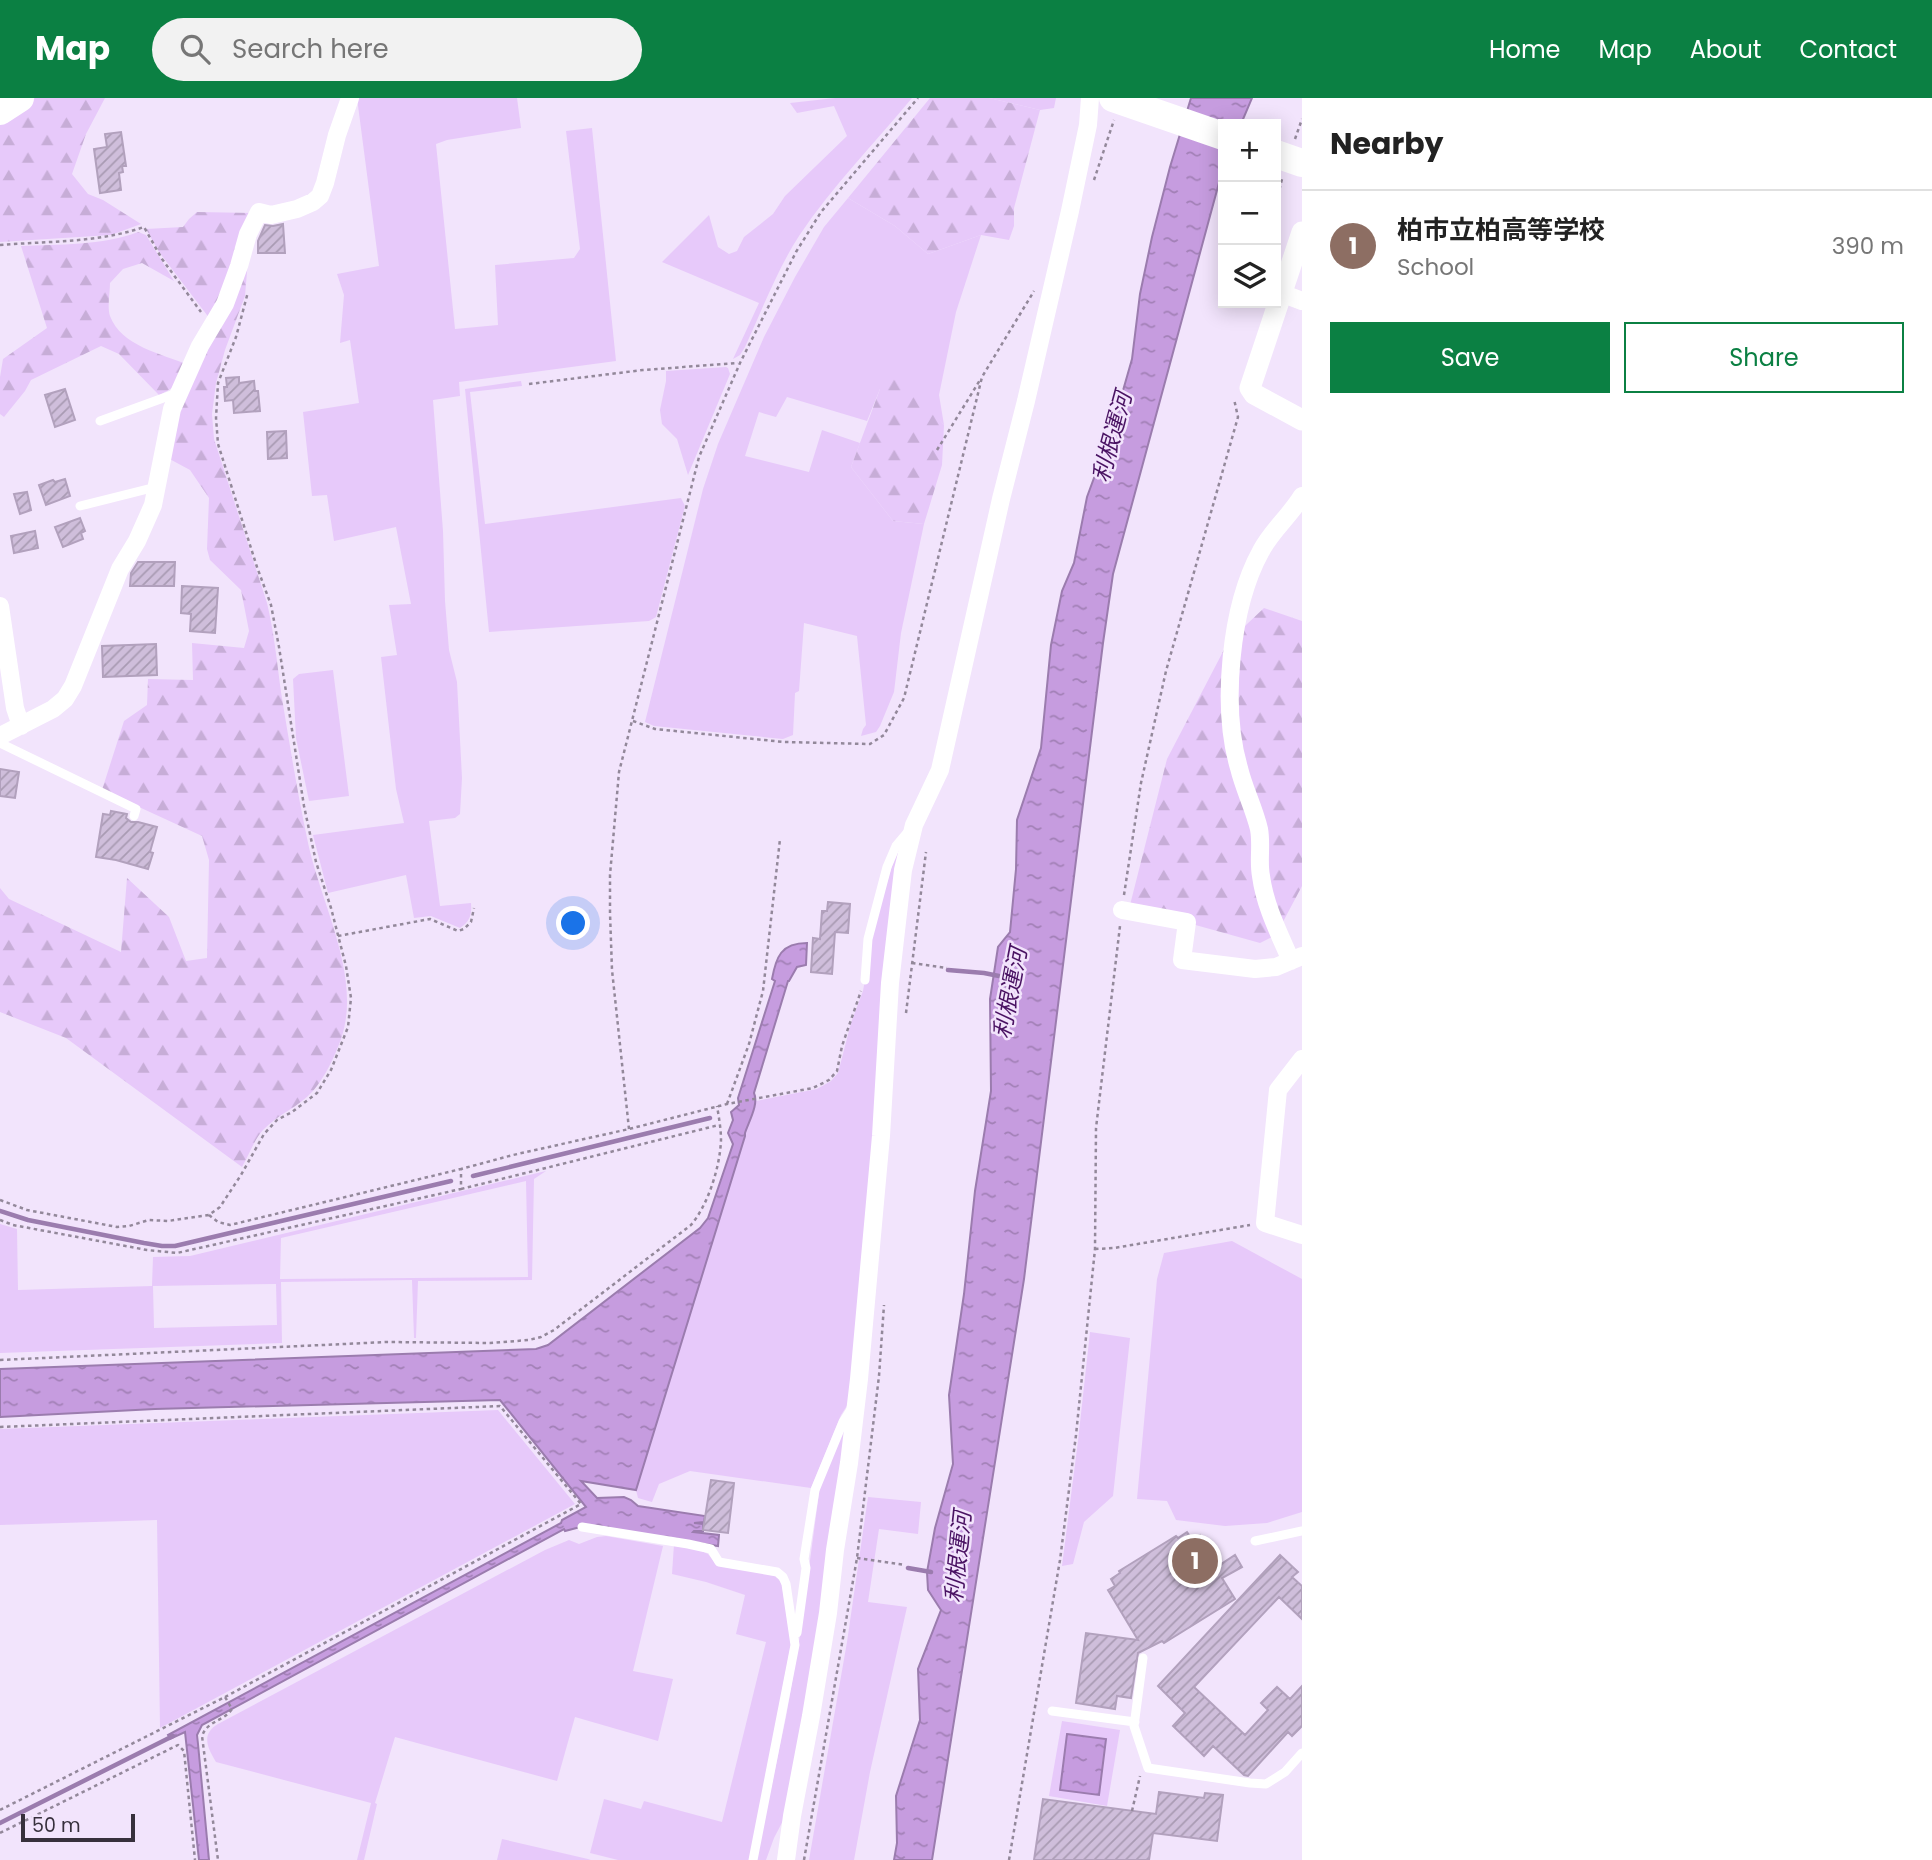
<!DOCTYPE html>
<html lang="en">
<head>
<meta charset="utf-8">
<style>
	body { margin:0; font-family:Poppins,"Noto Sans JP",sans-serif; background:#f2f2f2; color:#222 }
	.controls { position:absolute; right:21px; top:21px; display:grid; overflow:hidden; border-radius:0px; box-shadow:0 4px 18px #0003 }
	.controls button { width:63px; height:63px; display:grid; place-items:center; padding:0; border:0; border-bottom:2px solid #e0e0e0; background:#fff; color:#222; font:35px sans-serif }
	.scale { position:absolute; left:21px; bottom:18px; width:114px; box-sizing:border-box; padding-left:7px; border:4px solid #37303c; border-top:0; font-size:19px; line-height:24px; white-space:nowrap; color:#37303c; -webkit-text-stroke:5px #f2e4fc; paint-order:stroke }
	.you { position:absolute; left:574px; top:826px; width:24px; height:24px; margin:-18px; border:5px solid #fff; border-radius:50%; background:#1a73e8; box-shadow:0 0 0 10px #1a73e833 }
	.badge { display:grid; place-items:center; width:46px; height:46px; border-radius:50%; background:#0b8043; color:#fff; font-size:23px; font-weight:700 }
	.pin { position:absolute; translate:-50% -50%; border:4px solid #fff; box-shadow:0 2px 7px #0006 }
	.list { margin:0; padding:0; list-style:none }
	h2 { display:flex; justify-content:space-between; align-items:center; height:91px; margin:0; padding:0 28px; font-size:30px }
	h2 small { font-size:23px; font-weight:400; color:#767676 }
	.list li { display:grid; grid-template-columns:46px 1fr auto; gap:21px; align-items:center; box-sizing:border-box; height:112px; padding:0 28px; border-top:2px solid #e0e0e0 }
	.list b { display:block; font-size:26px; white-space:nowrap }
	.list p { margin:0; font-size:23px; white-space:nowrap; color:#767676 }
	.list em { font-size:23px; font-style:normal; color:#767676 }
	.actions { display:flex; gap:14px; padding:21px 28px }
	.actions a { flex:1; padding:16px 0; border:2px solid #0b8043; border-radius:0px; text-align:center; font-size:24px; color:#0b8043 }
	.actions .main { background:#0b8043; color:#fff }
	.icon { flex:none; width:38px; height:38px; fill:none; stroke:currentColor; stroke-width:2; stroke-linecap:round; stroke-linejoin:round }
	.map { position:relative; flex:none; width:1302px; height:1762px; overflow:hidden }
	header { display:flex; align-items:center; gap:42px; box-sizing:border-box; height:98px; padding:0 35px; background:#0b8043; color:#fff }
	header strong { font-size:33px }
	nav { display:flex; gap:38px; margin-inline-start:auto; font-size:24px }
	.search { width:490px; height:63px; background:#f2f2f2; display:flex; align-items:center; gap:18px; box-sizing:border-box; padding:0 24px; border-radius:38px; color:#767676; font-size:26px }
	main { display:flex }
	aside { flex:1; background:#fff }
	.map>svg:first-child { display:block }
	.green { fill:#e7c9fa; fill-rule:evenodd }
	.forest { fill:url(#forest-firs) }
	.water { fill:url(#water-ripples); stroke:#9b7cae; stroke-width:2 }
	.lines { fill:none; stroke-linecap:round; stroke-linejoin:round }
	.stream { stroke:#9b7cae; stroke-width:4.5 }
	.building { fill:url(#building-hatch); stroke:#b2a1bd; stroke-width:2 }
	.path { stroke:#93889a; stroke-width:2.5; stroke-dasharray:3.5 3.5; stroke-linecap:butt }
	.service { stroke:#fff; stroke-width:9 }
	.minor { stroke:#fff; stroke-width:18 }
	.tertiary { stroke:#fff; stroke-width:21 }
	.primary { stroke:#fff; stroke-width:28 }
	.labels { text-anchor:middle; dominant-baseline:central; stroke-width:5; stroke-linejoin:round; paint-order:stroke }
	.water-label { font-size:23px; font-style:italic; fill:#4a1363; stroke:#f2e4fc }
</style>
</head>
<body>
<header>
<strong>Map</strong>
<div class="search"><svg class="icon" aria-label="search" viewBox="0 0 24 24"><circle cx="10" cy="10" r="6"/><path d="M15 15l6 6"/></svg>Search here</div>
<nav><a>Home</a><a>Map</a><a>About</a><a>Contact</a></nav>
</header>
<main>
<div class="map">
<svg width="1302" height="1762" viewBox="0 0 1302 1762">
	<defs>
		<pattern id="forest-firs" width="22" height="20" patternUnits="userSpaceOnUse" patternTransform="scale(1.75)"><rect width="22" height="20" fill="#e7c9fa"/><path d="M5 1l3.5 6h-7zM16 11l3.5 6h-7z" fill="#c7add7"/></pattern>
		<pattern id="water-ripples" width="26" height="14" patternUnits="userSpaceOnUse" patternTransform="scale(1.75)"><rect width="26" height="14" fill="#c69cdf"/><path d="M2 4q2-2 4 0t4 0M15 11q2-2 4 0t4 0" fill="none" stroke="#a280b6"/></pattern>
		<pattern id="building-hatch" width="6" height="6" patternUnits="userSpaceOnUse" patternTransform="scale(1.75)"><rect width="6" height="6" fill="#cfbedb"/><path d="M-1 1l2-2M0 6l6-6M5 7l2-2" fill="none" stroke="#a99bb3"/></pattern>
	</defs>
	<rect width="100%" height="100%" fill="#f2e4fc"/>
	<path class="green" d="M357,0H517L521,30L447,42L436,46L455,231L498,227L495,167L574,160L580,151L566,33L592,30L616,263L459,284L460,298L433,302L443,433L445,503L449,552L457,584L462,680L460,716L455,720L429,723L440,808L471,805C472,817 470,823 460,830L431,818L414,820L406,777L328,795L313,737L404,725L396,691L381,559L397,557L389,507L411,506L396,429L334,443L327,397L312,398L303,314L359,305L350,242L340,245L344,197L337,176L379,168Z
		M835,0H912C875,45 832,88 799,138C777,172 762,212 745,249L740,257L733,261L759,205L662,164L709,117L718,149L729,156L737,153L744,139L773,116L785,98L847,38L834,8L797,15L790,5Z
		M989,0H1056L1054,10L1040,12Z
		M848,100L895,128L928,156L981,137L956,214L939,297L944,327L914,293L880,291L867,323L787,299L776,319L759,314L745,358L809,374L822,332L860,345L851,369L893,423L924,426L901,535L894,594L880,628L876,634L861,638L863,631L866,627L857,538L804,525L799,593L795,595L793,637L783,641L654,628L645,624L703,391L718,346L764,239L795,179L824,129Z
		M726,269L728,270L730,276L688,377L677,341L662,326L660,312L666,283V273Z
		M521,283L522,288L470,294L485,426L681,400L685,408L656,519L649,523L489,534L465,291Z
		M333,572L349,698L309,703L296,640L293,581L299,576Z
		M904,744L850,1303L841,1317L811,1390L690,1373L659,1386L652,1404L638,1400L636,1392L745,1038V1035L756,1003L817,991L831,983L838,975L851,925L863,893L873,835L881,804L897,752Z
		M546,1073L534,1081L532,1182L418,1183L416,1240H414L412,1182L281,1184L282,1245L0,1255V1126L17,1131L18,1192L152,1188L153,1159L190,1158ZM526,1083L528,1179L280,1181L281,1140ZM276,1186L277,1227L154,1230L153,1188Z
		M1232,1143L1302,1181V1414L1267,1425L1225,1428L1176,1422L1167,1403L1137,1401L1157,1181L1164,1155Z
		M1090,1234L1130,1240L1113,1398L1084,1424L1073,1466L1062,1468L1078,1343Z
		M498,1312L575,1406L160,1630L157,1422L0,1427V1331Z
		M846,1324V1362L787,1715L774,1740L766,1762H756L786,1619L799,1544L820,1388Z
		M868,1399L921,1404L918,1436L879,1431L868,1504L907,1509L870,1674L854,1762H809L847,1544Z
		M606,1438L663,1448L633,1573L673,1581L658,1643L575,1619L557,1683L395,1639L375,1705L377,1706L364,1762H357L371,1705L216,1664C207,1649 201,1636 218,1626L545,1452L569,1442L579,1446L597,1439Z
		M674,1446L697,1451L708,1456L716,1466L776,1477L782,1487L791,1546L750,1762H618L590,1755L604,1701L641,1711L644,1703L722,1724L766,1544L736,1536L745,1497L706,1484L672,1476Z
		M1062,1623L1120,1632L1107,1708L1049,1698Z
		M502,1741L588,1761L591,1762H497Z"/>
	<path class="forest" d="M35,0H105L86,36L72,76L88,96L103,102L141,126L111,137L0,144V22Z
		M930,0H989L1040,12L1014,110V128L1009,142L981,137L928,156L895,128L848,100Z
		M197,114L253,115L210,221L159,154L146,131L183,129L189,121Z
		M138,134L146,137L174,183L142,165L123,171L110,185C110,195 107,209 110,218C121,248 162,256 189,267C182,283 175,290 159,297L119,256L101,248L31,282L25,293L4,319L0,316V279L3,261L47,230L21,148C59,146 102,148 138,134Z
		M250,138L245,198L225,252L216,285L212,316L214,341L267,505C274,534 277,564 281,594C289,643 297,692 307,740C319,803 363,878 341,941C335,958 325,979 313,993C299,1009 278,1016 263,1032C254,1042 249,1057 242,1069L66,940L0,914V790L9,801L121,854L127,780L169,819L186,863L207,860L209,762L202,738L102,692L124,623L147,607L148,581L193,582L192,545L244,550L249,533L241,492L210,462L207,451L209,400L190,372L164,358L171,325Z
		M893,281C911,281 933,313 944,327L942,367L924,426L893,423L851,369L880,291Z
		M1264,510L1302,523V788L1276,837L1260,845L1174,821L1129,811L1167,661L1228,544Z"/>
	<path class="water" d="M1191,0H1252L1241,26H1223V70L1113,476L1103,545L1024,1181L932,1762H894L897,1745L896,1698L920,1622L918,1571L941,1512L928,1492L927,1474L935,1430L953,1366L949,1297L964,1196L975,1093L991,993L990,901L998,849L1010,834L1016,771L1017,722L1041,650L1051,547L1062,493L1074,465L1087,399L1112,331L1132,261L1140,196L1152,139L1170,69Z
		M807,845L806,867L797,869L789,883H788L754,995C759,1006 749,1023 745,1035V1038L636,1392L581,1383L597,1400L624,1399L631,1402L638,1408L705,1418L704,1424L694,1425L703,1426V1433H694L693,1434L719,1437L718,1448L584,1428L565,1433L564,1431L202,1627L197,1637L198,1646L209,1762H199L185,1634L170,1641L168,1637L561,1425L562,1422L586,1409L500,1302L155,1311L0,1319V1271L536,1251L548,1247L700,1130L708,1120L733,1046L728,1035L733,1022L731,1014L739,1007L738,1000L775,883L772,881C776,859 781,845 807,845Z
		M1067,1636L1106,1641L1099,1697L1060,1692Z"/>
	<g class="lines">
		<path class="stream" d="M948,872L984,875L999,878
			M473,1078L710,1020
			M0,1113L28,1122L144,1145L162,1148H175L451,1083
			M908,1470L931,1474
			M0,1725L173,1638"/>
	</g>
	<path class="building" d="M121,34L126,68H122L123,74L119,75L121,92L100,95L94,51L107,49L105,36Z
		M283,126L285,155H258V143L265,127L273,128Z
		M239,279V285L254,283L255,293H258L260,313L234,315L233,302L225,303L224,289H227L226,280Z
		M65,291L75,322L55,329L45,297Z
		M286,333L287,360L268,361L267,334Z
		M65,381L70,398L46,407L39,387L53,382L55,384Z
		M27,394L31,412L20,416L14,396Z
		M80,420L85,433L81,435L83,441L63,449L55,429Z
		M35,433L38,450L14,455L11,438Z
		M138,464H175L174,488H130L131,475Z
		M182,488L218,490L215,535L190,533L191,516L181,515Z
		M156,546L157,577L103,579L102,548Z
		M0,671L19,674L15,700L0,698Z
		M111,713L127,716L126,720L131,724H138L157,729L150,754L153,755L148,771L116,762L96,759L103,716L110,717Z
		M828,804L850,806L848,835L835,834L832,876L811,874L813,840L820,841L822,813H827Z
		M711,1382L734,1385L728,1435L703,1432Z
		M1187,1434L1192,1441L1200,1437L1218,1468L1235,1457L1242,1469L1222,1480L1235,1501L1164,1545L1162,1543L1138,1555L1131,1600L1117,1598L1115,1611L1076,1605L1086,1535L1138,1542L1108,1492L1115,1488L1111,1481L1120,1475L1119,1473L1176,1438L1178,1440Z
		M1280,1457L1298,1474L1292,1479L1302,1488V1521L1279,1499L1194,1589L1245,1637L1268,1612L1261,1605L1277,1589L1290,1601L1302,1588V1628L1292,1638L1288,1634L1248,1678L1244,1677L1213,1648L1204,1658L1173,1628L1185,1615L1158,1588Z
		M1159,1694L1204,1700L1205,1695L1223,1697L1217,1743L1153,1735L1149,1762H1034L1043,1701L1156,1716Z"/>
	<g class="lines">
		<path class="path" d="M1295,41L1302,21
			M1094,82L1114,22
			M1276,105L1282,81
			M0,147C48,143 98,145 144,129L162,161L201,214
			M529,286L643,272L738,265
			M937,352L980,282
			M633,623L655,631L784,644L870,646L884,637L904,600L982,279L1034,193
			M1124,797L1141,685L1166,573L1238,319L1234,301
			M338,838L430,821L458,833L464,831L471,824L474,810
			M912,865L947,870
			M906,915L926,754
			M727,1006L749,946L763,893L780,741
			M629,1031L612,872L610,815V777L619,674L699,359L740,265L796,154L821,114L918,0
			M461,1091L719,1027
			M0,1102L27,1112L117,1129L129,1128L149,1122L168,1123L209,1117L220,1109L241,1077L264,1036L277,1022L292,1014L317,995L331,972L348,929L351,900L346,868L331,810L316,764L304,708L279,549L271,507L257,469L218,346L216,320L218,285L236,239L248,194
			M209,1117L218,1124L230,1127L461,1071
			M0,1122L13,1127L147,1152L177,1155L461,1091V1071L513,1057L629,1031L727,1006L813,990L829,982L837,973L842,948L861,893
			M1095,1151L1114,1150L1250,1127
			M0,1262L387,1244L490,1245L529,1242L541,1239L554,1232L691,1127C708,1107 720,1069 721,1042C721,1031 719,1020 717,1008
			M0,1329L500,1308L581,1406L225,1599
			M857,1460L905,1467
			M0,1712L225,1599L232,1611C223,1624 208,1622 202,1638L218,1762
			M1132,1713L1140,1678
			M0,1735L178,1647L184,1653L195,1762
			M804,1762L857,1460L879,1278L884,1207
			M1009,1762L1060,1462L1076,1337L1095,1151L1096,1030L1120,828"/>
		<path class="service" d="M100,323L177,295
			M80,408L156,389
			M0,645L136,711L134,718
			M865,882L868,841L887,769L896,748L907,735
			M582,1429L688,1446L711,1451L719,1464L777,1474L783,1479L786,1486L795,1547L753,1762
			M1255,1443L1302,1433
			M797,1535L806,1470L804,1461L815,1392L843,1324L850,1313
			M1143,1560L1134,1628L1148,1670L1250,1685L1266,1686L1285,1674L1302,1655
			M1052,1613L1135,1624"/>
		<path class="minor" d="M1281,195L1302,203
			M0,508L15,610L21,628
			M0,638L53,611L65,601L73,588L120,471L137,443L153,407L172,311L200,248L225,206L239,168L248,136L259,114L271,117L297,111L313,104L320,98L325,85L337,37L350,0
			M1122,812L1187,824L1182,862L1255,871L1276,869L1302,858
			M1291,863C1279,835 1265,808 1261,778C1258,763 1262,747 1259,731C1254,710 1244,691 1239,670C1221,609 1230,509 1261,453C1272,432 1290,418 1302,398
			M1302,961L1278,992L1265,1125L1302,1137
			M786,1762L792,1718L811,1618L828,1515L835,1452L849,1365L859,1281L881,1038L890,885L903,772L914,727L940,672L1001,401L1026,303L1070,113L1088,27L1090,0"/>
		<path class="tertiary" d="M1302,134L1250,290L1254,296L1302,322"/>
		<path class="primary" d="M1113,0L1223,38
			M0,13L20,0
			M1276,56L1302,65"/>
	</g>
	<g class="labels">
		<g class="water-label">
			<text transform="translate(1112 339) rotate(-75)">利根運河</text>
			<text transform="translate(1010 895) rotate(-79)">利根運河</text>
			<text transform="translate(958 1459) rotate(-84)">利根運河</text>
		</g>
	</g>
</svg>
<div class="controls">
<button>+</button>
<button>−</button>
<button><svg class="icon" aria-label="layers" viewBox="0 0 24 24"><path d="M12 4l9 5-9 5-9-5zM3 14l9 5 9-5"/></svg></button>
</div>
<div class="scale">50 m</div>
<div class="you"></div>
<div class="pin badge" style="left:1195px;top:1463px;background:#8d6e63">1</div>
</div>
<aside>
<h2>Nearby<small></small></h2>
<ul class="list">
<li><span class="badge" style="background:#8d6e63">1</span><div><b>柏市立柏高等学校</b><p>School</p></div><em>390 m</em></li>
</ul>
<div class="actions"><a class="main">Save</a><a>Share</a></div>
</aside>
</main>
</body>
</html>
